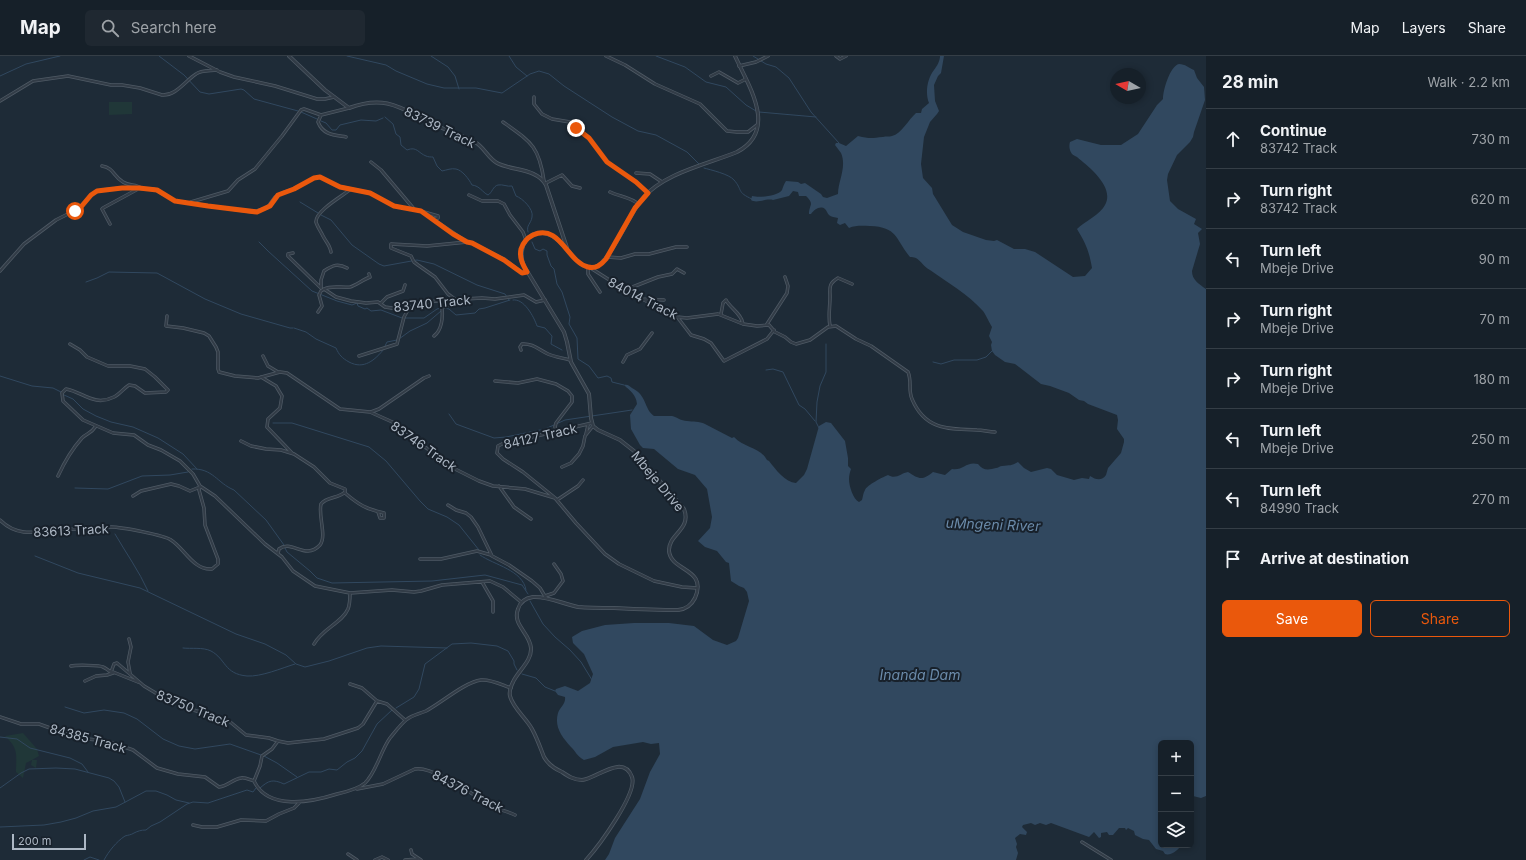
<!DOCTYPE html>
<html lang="en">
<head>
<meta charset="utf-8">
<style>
	body { margin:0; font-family:Inter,sans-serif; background:#1f2831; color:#f1f3f6 }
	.controls { position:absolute; right:12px; bottom:12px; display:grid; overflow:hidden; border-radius:6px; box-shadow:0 2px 6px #0003 }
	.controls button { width:36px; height:36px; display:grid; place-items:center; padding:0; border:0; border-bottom:1px solid #353e46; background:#162029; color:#f1f3f6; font:20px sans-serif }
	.compass { position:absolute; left:1110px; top:12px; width:36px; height:36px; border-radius:50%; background:#162029; box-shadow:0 2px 6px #0003; rotate:279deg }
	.scale { position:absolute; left:12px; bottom:10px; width:74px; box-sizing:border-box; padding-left:4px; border:2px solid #acb7c4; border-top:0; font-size:11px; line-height:14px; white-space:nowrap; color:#acb7c4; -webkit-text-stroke:3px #18212b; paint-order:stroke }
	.stop { position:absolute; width:12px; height:12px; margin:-9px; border:3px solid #ea580c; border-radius:50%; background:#fff }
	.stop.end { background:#ea580c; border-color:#fff; box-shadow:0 1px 4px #0008 }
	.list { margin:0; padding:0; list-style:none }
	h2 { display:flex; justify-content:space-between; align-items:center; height:52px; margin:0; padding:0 16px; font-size:17px }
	h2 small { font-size:13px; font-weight:400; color:#9ea3a8 }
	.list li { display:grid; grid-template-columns:26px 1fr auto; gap:12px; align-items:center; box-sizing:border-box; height:60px; padding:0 16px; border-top:1px solid #353e46 }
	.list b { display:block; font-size:15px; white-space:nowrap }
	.list p { margin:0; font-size:13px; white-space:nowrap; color:#9ea3a8 }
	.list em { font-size:13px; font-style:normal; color:#9ea3a8 }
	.actions { display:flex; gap:8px; padding:12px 16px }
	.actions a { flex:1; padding:9px 0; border:1px solid #ea580c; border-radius:6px; text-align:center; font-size:14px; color:#ea580c }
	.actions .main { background:#ea580c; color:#fff }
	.icon { flex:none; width:22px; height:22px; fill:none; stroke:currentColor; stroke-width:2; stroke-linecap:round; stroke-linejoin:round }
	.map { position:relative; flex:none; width:1206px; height:804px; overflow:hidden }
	header { display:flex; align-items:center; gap:24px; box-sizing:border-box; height:56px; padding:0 20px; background:#162029; border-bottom:1px solid #353e46 }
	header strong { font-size:19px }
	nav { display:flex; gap:22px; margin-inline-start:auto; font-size:14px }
	.search { width:280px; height:36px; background:#1f2831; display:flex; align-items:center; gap:10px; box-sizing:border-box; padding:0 14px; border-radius:6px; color:#9ea3a8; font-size:15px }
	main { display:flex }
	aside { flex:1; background:#162029 }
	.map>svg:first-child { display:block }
	.green { fill:#203738 }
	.water { fill:#31485f }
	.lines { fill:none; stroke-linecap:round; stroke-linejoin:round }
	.stream { stroke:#31485f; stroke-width:1 }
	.minor-casing { stroke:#4f5a65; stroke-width:3.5 }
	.tertiary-casing { stroke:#4f5a65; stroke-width:4 }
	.minor { stroke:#323c47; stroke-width:2 }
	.tertiary { stroke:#323c47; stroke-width:2.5 }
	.route { stroke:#ea580c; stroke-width:5 }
	.labels { text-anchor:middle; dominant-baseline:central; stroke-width:4; stroke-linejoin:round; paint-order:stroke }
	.street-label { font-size:13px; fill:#acb7c4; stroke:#18212b }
	.water-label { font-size:14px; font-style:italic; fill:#6b8baa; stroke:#18212b }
</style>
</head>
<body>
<header>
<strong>Map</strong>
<div class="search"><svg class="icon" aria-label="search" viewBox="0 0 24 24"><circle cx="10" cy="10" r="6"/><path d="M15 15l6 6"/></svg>Search here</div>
<nav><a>Map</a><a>Layers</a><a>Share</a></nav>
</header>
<main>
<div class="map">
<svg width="1206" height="804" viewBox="0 0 1206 804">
	<rect width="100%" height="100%" fill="#1e2b37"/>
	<path class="green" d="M109,46H132V58L109,59Z
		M23,677L37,693L39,700L32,704H37L36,712L31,709L32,704L26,707L23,722L16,716C16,699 19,693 5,680Z"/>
	<path class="water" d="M940,0H944L941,17L938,20L934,29L935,45L939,55L937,58L930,66L924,81L921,108L923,122L932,132L933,138L952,169L963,176L986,184L994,185L997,184L1014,193H1025L1035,196L1073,221L1085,220L1092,212C1089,195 1086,188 1077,173C1084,166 1101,158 1105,149C1115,131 1089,111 1077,101C1075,100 1073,99 1072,98C1069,94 1069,89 1070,86L1077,83L1101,89H1121L1138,78L1157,49L1163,43C1163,34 1170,10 1179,8C1185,8 1189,12 1194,14L1197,22L1204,31L1205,44L1194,76L1193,81L1190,86L1177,99L1168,118L1167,124L1170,145L1178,153L1196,163L1194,168L1202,173L1198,177L1200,188L1192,215C1192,224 1199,228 1206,233V740L1201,742L1193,740L1191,742V687H1161V789H1179L1180,791C1177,795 1170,800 1165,798L1163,795L1156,793L1149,784L1143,783L1135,779L1134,775L1128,772L1126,774L1125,772H1119L1113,779H1109L1107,776L1101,777V781L1099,782L1094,776L1089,781L1051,767L1046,769L1040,767L1035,769L1031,767L1023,769L1022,771L1027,776L1026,779L1020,778L1015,782L1017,788L1016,791L1018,797L1016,804H605L609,798L615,782L640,743L650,716L660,698L659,687L651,688L643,686L613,691L595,701L584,704C577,700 576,696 571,691C562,681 554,671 558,657C560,651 566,648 565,641L558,639L555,635L556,633L565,630L578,635L590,627L593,618L584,598L573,587L572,581L582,575L605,569L634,567H669L694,570L713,584L727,589L736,585L738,582L749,545L747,536L744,532L739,530L731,525L729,507L726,506L717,495L705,491L698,485L710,472L712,461L707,433L695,419L678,413L654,393L643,392L640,389L631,373L630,359L637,348C636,338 630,335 624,329C628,328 629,330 632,332C647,339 644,353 654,360C660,360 666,360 672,360C677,361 681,365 687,365C693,366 699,365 705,368C714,373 723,377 732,382L734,381C744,392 760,391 767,404L769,405C776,414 785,426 796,427L804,419L807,413L819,370L826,366L831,367L845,385L848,402V410L851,413C850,416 849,419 849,423C849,430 853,443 859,446L862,444C863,441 863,437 865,434C867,429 883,421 888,419C896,424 901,417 908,416C919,423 922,425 933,416L945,419L952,413C963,415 966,405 978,408C983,415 989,414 996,412C998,412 1000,410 1002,410C1010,409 1011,410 1018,406L1024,412L1031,416L1047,412L1051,413L1057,419L1074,424L1082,422L1089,423L1090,420C1096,424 1102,425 1106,419L1108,412L1121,397L1124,386V383L1117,373L1118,364L1117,359L1088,348L1084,345L1079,344L1069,337L1050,330L1041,328L1019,311L1015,308L1005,306L995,299L992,295L991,289L992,286L989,280L992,271C990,268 985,257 983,255C968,238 948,227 930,214C924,211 921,205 916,202C913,201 913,201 910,201C895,183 898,171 870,170C863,170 856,169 849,172L845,167L840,169L837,167L838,162C835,161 831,161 829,159C827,157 827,155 825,153C820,149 814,154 811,158H809C809,148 815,149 806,140H799L798,136L793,135L789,140L773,144C766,142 757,148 751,144L752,140C760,142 778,140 782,134C783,131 784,128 786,125L798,126L801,128L805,127L821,138L823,141L827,142L838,138C838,125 847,111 841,97C839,94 837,92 835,89L836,87H839L846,90L858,80C870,83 872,82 883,81C886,80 889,81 892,80C901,78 909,63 916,57H921L922,53L929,47C925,37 927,23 934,14C937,10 940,5 940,0Z"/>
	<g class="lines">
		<path class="stream" d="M159,0L184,19L200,36L209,38L241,33L244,34L254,43L298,55
			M347,0L386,9L396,15L427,28L444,32H476L502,37L530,18L539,15L549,18L564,30L612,61L638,75L656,79L687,96L699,108
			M431,0L448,11L455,20L459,33
			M509,0L516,11L527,20
			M656,0L685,11L706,26L726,31L746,49L756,55
			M753,0L766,8L776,11L789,22L811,56L839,87
			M0,20L26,8L60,0
			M301,56L317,63
			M759,56L816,61
			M385,61L393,68L396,78L400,81L401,89L407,94C417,90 418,97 426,100C428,101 431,101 433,101L437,110L442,115C447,114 451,112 456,113C462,114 469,123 472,129C480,130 482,136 488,139C492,137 493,130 498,129C503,128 507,131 512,130L516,140C522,142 534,153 532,161C531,168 526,169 528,176
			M321,65L326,67L332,74H336L340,69L361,64L376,65L383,62
			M704,112C711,114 729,118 734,124C743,134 736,136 752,143
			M300,146L318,157
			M321,159L331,164L352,189L379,208L384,210L417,204L434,208L477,229L505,238L509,244
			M259,186L268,195L312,235L337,245L352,249L357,247L358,250L365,253L367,252L371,255L381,254L402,262
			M532,186L535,193L540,195L543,193L547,195V199L551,210L554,213L557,228L562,236L570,261L569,268L577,282L578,303L589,310L598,322L607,320L611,322L612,326L624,329
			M86,226L97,222L109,216L157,217L205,243L241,258L290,272H293
			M513,244C524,242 534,261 537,270L545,272L552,280L551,288L562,294
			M444,252L449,253L456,259L475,257L479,253L485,252L510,244
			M405,262H424L437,253L441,252
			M294,272L306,276L316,283L336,292C339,299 342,302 349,306C364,314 375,304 384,293
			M399,283L410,275L427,267L441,255
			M385,290L387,286L397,284
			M933,306L941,308L954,304H977L986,301L992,295
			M766,314L773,313L783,316L799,349L805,353L815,365
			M0,320L32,330L53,332L61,336
			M64,339L73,343L83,353L96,360L111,366L133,371L158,382L183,398L197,413
			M449,358L456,368L494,382L506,381L545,373L565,364L632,354
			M273,367H292L369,391L386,405L420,445L428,453L447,461L459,469L479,494
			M819,372L816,366L817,346L820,330L826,316V288
			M192,413C213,412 217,427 234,434L266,464L284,489
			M75,432L108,433L142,420L170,419L188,416
			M115,478C126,497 139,515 148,535
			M285,492L287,496L310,515L317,522L332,527L432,525L485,519L522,529L528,538
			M480,499C494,509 523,514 526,534
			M35,500L78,517L140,532L236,578L265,588L286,599L296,608L305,611L329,605L367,592L381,590L447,592
			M530,545L543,568L555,581L570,594L581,606L592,624
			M183,592C191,593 203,591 211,595C226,603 224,618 247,620C261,621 282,612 295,608
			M522,618L536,622L545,631L555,635
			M65,651L84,657L104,654L124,657L137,663L163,683L179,690L195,693L230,688L261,699
			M396,652L414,641L419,633L425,608L452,588L471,587L497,590L508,595L514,605V608L517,614
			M0,681L17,683L30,692L70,702L82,708L88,716
			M264,700L277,707L297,721
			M0,732L21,717L29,713L56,712L75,713L109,722L114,725L119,731L125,746
			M260,732C269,724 273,723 284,728L309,716H321L329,713L337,714L347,706L355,702L362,695L377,668L392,654
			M0,771L44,769L61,766L76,762L93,755L116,751L146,735H156L167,739L176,744L189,747
			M84,804L90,801L99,804
			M104,804C109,795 116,786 125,780C128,779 131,779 134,777C138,775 141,774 146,774L151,770L160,766L187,748L193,746L208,747L247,734L253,736L256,732"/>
		<g class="minor-casing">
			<path id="minor" d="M189,0L220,16L234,21L275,30L317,43H325L334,41
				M606,0L625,9L655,28L700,48L727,75L737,76H748L757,69
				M836,0L840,3L846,0
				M739,10L756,6L768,0
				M711,20L719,16L738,27L746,23
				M534,41V48L542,58L552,63L570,66L589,82L607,106L636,126L648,137
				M0,45L33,25L68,20L111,29H122L140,32L162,39C176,40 185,25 196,18C201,14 210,15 217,14
				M321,59L318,66C323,79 334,79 346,81
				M321,59L349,52
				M503,66C531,86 539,90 544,125
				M371,106L381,114L414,153
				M102,110C114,112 113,120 123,126C129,130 136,128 141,132
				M636,117L650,118L662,126
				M546,127L562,119L572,130L580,132
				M610,136C618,140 633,142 638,148
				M469,139L482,145H498L504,148L510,159L523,176L526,184
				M191,146L228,135L238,124L255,113L282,80L301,54L304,53L321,59
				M424,156L438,160V162L434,163
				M110,168L102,153L103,152L138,133
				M331,196C330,189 326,186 323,180C321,176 317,170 316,166C315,155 344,139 351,133
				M293,197L288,198V200L321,232
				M607,201L621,202L635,198H649L676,191H687
				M588,211V218L600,236
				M589,211L633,239L668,255L677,261L687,262L718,258L743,268L757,270L769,269L775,276L785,281L791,286L796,288L810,284L828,271L836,270L856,283L871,290L908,316C912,325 908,334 912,343C925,374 948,373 977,374C983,374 989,376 995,376
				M0,215L24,188L56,164L78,153L94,137L101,134L122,132L154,133L175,145L252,156L267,152L275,141L282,137L294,133L314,122L320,121L337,130L370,137L394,150L421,155L467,186L472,187L504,203L521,216H527
				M321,231V224L324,215C333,209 338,207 347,212
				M324,233C332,229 341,232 350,231C355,230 364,223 370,221L369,218
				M625,234L658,221L672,218L677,213L684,217
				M641,243L664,244
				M381,247L387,241L403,235L405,229
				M318,256L322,250L319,239L321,235L324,233L336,241L351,245L366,247L378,246L385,251L398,253L409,252L428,246L446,244L482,242L495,243L524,239L536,246L545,244
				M721,258L723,247L726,244C730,252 742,258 743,268
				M167,260L166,270L183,272L204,277L209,280L216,291L218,296V313L219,316L235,320L258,322L280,316L287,317L340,353L370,356L399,369L422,389L438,400L449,410L479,425L493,430L525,433L555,442L576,467L605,498L619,508L654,525L682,531L697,532
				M678,262L691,279L704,283L711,287L724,305L767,283L774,274
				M767,268L787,237L788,230L785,221
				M830,270C828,260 830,251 830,241C830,232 828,228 838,222L852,228
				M434,280C442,274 443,261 442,252L453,247L456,244L448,238L435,221L418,209L414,206L411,200L391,192V188L427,190L467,186
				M70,288L80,294L87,301L108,310H130L145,313L155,321L168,334L166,336L145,337L135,330L129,329C124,332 120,338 114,341C94,351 83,336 66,333L62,337L63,345L83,364L113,377L134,379L148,389L161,394L180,405L193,418L200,430L215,440L265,488L282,501L293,515L315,530L350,537L392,534L414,536L421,535L442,529L490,525L503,531L521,546
				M521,294L520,291L522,288C533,287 539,294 548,298C555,301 563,302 570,304
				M263,300L268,310L278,316
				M359,300L397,288L404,261L409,252
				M623,306L627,299L640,293L652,277
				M261,321L276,330L282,340L280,352L268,363L267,371L292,397
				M495,325L518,327L537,323L556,328L568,335L572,340V346L556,367L555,371L557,376
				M371,356L379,353L424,322L429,320
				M586,378L588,369
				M241,385L251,390L266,393L281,394L294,398L314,411L330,427L345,433V436C338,443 327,440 321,448C318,460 327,480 320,489C305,505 292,483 279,493L278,497
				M562,411L571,407L579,398L583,390L585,380L593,370
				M58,420C64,407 72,393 82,382C87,377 91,378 96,370
				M499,430L514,451L531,463
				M345,437C359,449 366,453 384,457V462H380L378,456
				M133,440L141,435L171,428L179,430L190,435L200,431
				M554,441L523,416L503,403L497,397L498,390L502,388L592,367
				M557,444L578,430L583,424
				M448,449L456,454L466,457L471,461L478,471L492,500L509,509L532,525L540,532L546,542
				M0,464C20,484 42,474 66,473C77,473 88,474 99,473C104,473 107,471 111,471C121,471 164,479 171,484C184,492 194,515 212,513L218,508V503L205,469L204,452L199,434L200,430
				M420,503H441L477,495L491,499
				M482,526L493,545V556
				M545,540L554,537L563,525L561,518L554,508
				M129,583L131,591L128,606L130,617
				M314,588C323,572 342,567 348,553C350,548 350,542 350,537
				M71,610C75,609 100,609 103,611C106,612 107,614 111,616L114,608L117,607L144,630L159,639L172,643L187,652L229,665L246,679L269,682L278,685L272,693L262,700L260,710L254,725C268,755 312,746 337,738C346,736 358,733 365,727C376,717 381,694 390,682C395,676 400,669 406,664C412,659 419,658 426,655C441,647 465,626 481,624C491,623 502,629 511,632
				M113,616L138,626
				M85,625L96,620L107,619L113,617
				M350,628L362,632L377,645L387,648L405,664
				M0,661L21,668H39L78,682L107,685L133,694L157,712L178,718L205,721L219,731C228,730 233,723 241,722C245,721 250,724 254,725
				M278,685L288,687L324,683L358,672L363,668L377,645
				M357,733L383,728L415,713C432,709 476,741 492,750C499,754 507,755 515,759
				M193,769L202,771H217L241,764L266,765L279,758L294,752L300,746
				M1082,786L1111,804
				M411,794L412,798L421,804
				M348,798L357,804
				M375,804L382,801L388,804
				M405,804L418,803"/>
		</g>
		<g class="tertiary-casing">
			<path id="tertiary" d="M289,0L325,34L349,52C387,38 402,53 435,69C448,75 462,79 475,86C484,91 488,102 497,107C512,115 537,112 546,129L567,192
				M586,804C598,791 638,737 632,721C623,697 596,723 582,724C574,724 568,720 562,716C555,713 548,708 544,701C540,691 537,682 532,673C526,662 513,652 510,640C509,636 511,630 513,626C518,615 532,605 531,592C530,577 512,569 518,553C520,546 526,542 533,541C548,540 563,548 578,551C590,552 602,552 614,552C635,553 657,554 678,554C686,553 691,550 695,542C708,512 671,516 669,495C668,478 692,474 684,453L634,395L620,384L598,374L593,370L591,362L589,338L571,306L567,286L564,276L524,210C516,191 529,170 550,179C566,185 577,216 595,211C610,207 630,156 643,142C664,117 708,108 737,96C779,74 748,29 735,0"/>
		</g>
		<use href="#minor" class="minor"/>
		<use href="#tertiary" class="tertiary"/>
	</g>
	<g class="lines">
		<path class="route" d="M75,155L81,151L91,139L97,135L122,132H139L157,134L175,145L208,150L257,156L270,150L278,139L294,133L314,122L320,121L340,131L370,137L394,150L421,155L453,178L467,186L472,187L504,204L522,217L527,216C523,209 519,202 521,193C523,187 527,182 533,179C560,167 567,206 588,211C596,213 601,209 606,203L635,152L648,137L636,126L607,106L589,82L576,72"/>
	</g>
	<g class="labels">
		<g class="street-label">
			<text transform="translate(440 71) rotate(26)">83739 Track</text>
			<text transform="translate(643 242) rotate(27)">84014 Track</text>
			<text transform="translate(432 247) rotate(-6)">83740 Track</text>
			<text transform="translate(540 380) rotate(-13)">84127 Track</text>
			<text transform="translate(424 390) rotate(35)">83746 Track</text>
			<text transform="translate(658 425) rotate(50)">Mbeje Drive</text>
			<text transform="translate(71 474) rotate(-3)">83613 Track</text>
			<text transform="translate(193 652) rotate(22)">83750 Track</text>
			<text transform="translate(88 682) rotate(15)">84385 Track</text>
			<text transform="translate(468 735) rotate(27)">84376 Track</text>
		</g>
		<g class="water-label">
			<text transform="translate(993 468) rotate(2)">uMngeni River</text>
			<text x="920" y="618">Inanda Dam</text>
		</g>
	</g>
</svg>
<div class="controls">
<button>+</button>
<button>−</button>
<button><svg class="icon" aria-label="layers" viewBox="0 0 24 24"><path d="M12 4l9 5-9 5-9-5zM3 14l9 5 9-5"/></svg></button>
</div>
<svg class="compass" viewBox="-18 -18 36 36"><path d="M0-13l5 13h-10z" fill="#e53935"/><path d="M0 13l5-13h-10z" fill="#9ea3a8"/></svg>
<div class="scale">200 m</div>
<div class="stop" style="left:75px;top:155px"></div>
<div class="stop end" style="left:576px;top:72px"></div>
</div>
<aside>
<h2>28 min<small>Walk · 2.2 km</small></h2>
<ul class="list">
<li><svg class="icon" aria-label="ahead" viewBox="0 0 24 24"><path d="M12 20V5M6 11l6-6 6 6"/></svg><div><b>Continue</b><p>83742 Track</p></div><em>730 m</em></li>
<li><svg class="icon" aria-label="right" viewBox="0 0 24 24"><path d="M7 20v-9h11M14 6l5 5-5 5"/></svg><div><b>Turn right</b><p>83742 Track</p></div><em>620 m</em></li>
<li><svg class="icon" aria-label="left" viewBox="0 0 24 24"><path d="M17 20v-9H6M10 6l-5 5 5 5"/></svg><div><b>Turn left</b><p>Mbeje Drive</p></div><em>90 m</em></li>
<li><svg class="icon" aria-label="right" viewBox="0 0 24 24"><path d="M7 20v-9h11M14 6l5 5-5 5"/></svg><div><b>Turn right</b><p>Mbeje Drive</p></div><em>70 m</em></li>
<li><svg class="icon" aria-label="right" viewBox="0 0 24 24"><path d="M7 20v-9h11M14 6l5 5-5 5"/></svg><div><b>Turn right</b><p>Mbeje Drive</p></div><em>180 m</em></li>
<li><svg class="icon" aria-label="left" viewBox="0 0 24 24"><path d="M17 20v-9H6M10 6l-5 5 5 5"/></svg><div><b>Turn left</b><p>Mbeje Drive</p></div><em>250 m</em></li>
<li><svg class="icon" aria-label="left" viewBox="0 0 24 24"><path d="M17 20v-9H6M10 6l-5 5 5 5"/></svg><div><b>Turn left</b><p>84990 Track</p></div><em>270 m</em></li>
<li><svg class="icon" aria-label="arrive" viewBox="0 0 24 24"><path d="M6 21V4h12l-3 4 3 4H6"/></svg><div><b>Arrive at destination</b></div></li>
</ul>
<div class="actions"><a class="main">Save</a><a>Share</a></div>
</aside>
</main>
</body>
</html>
